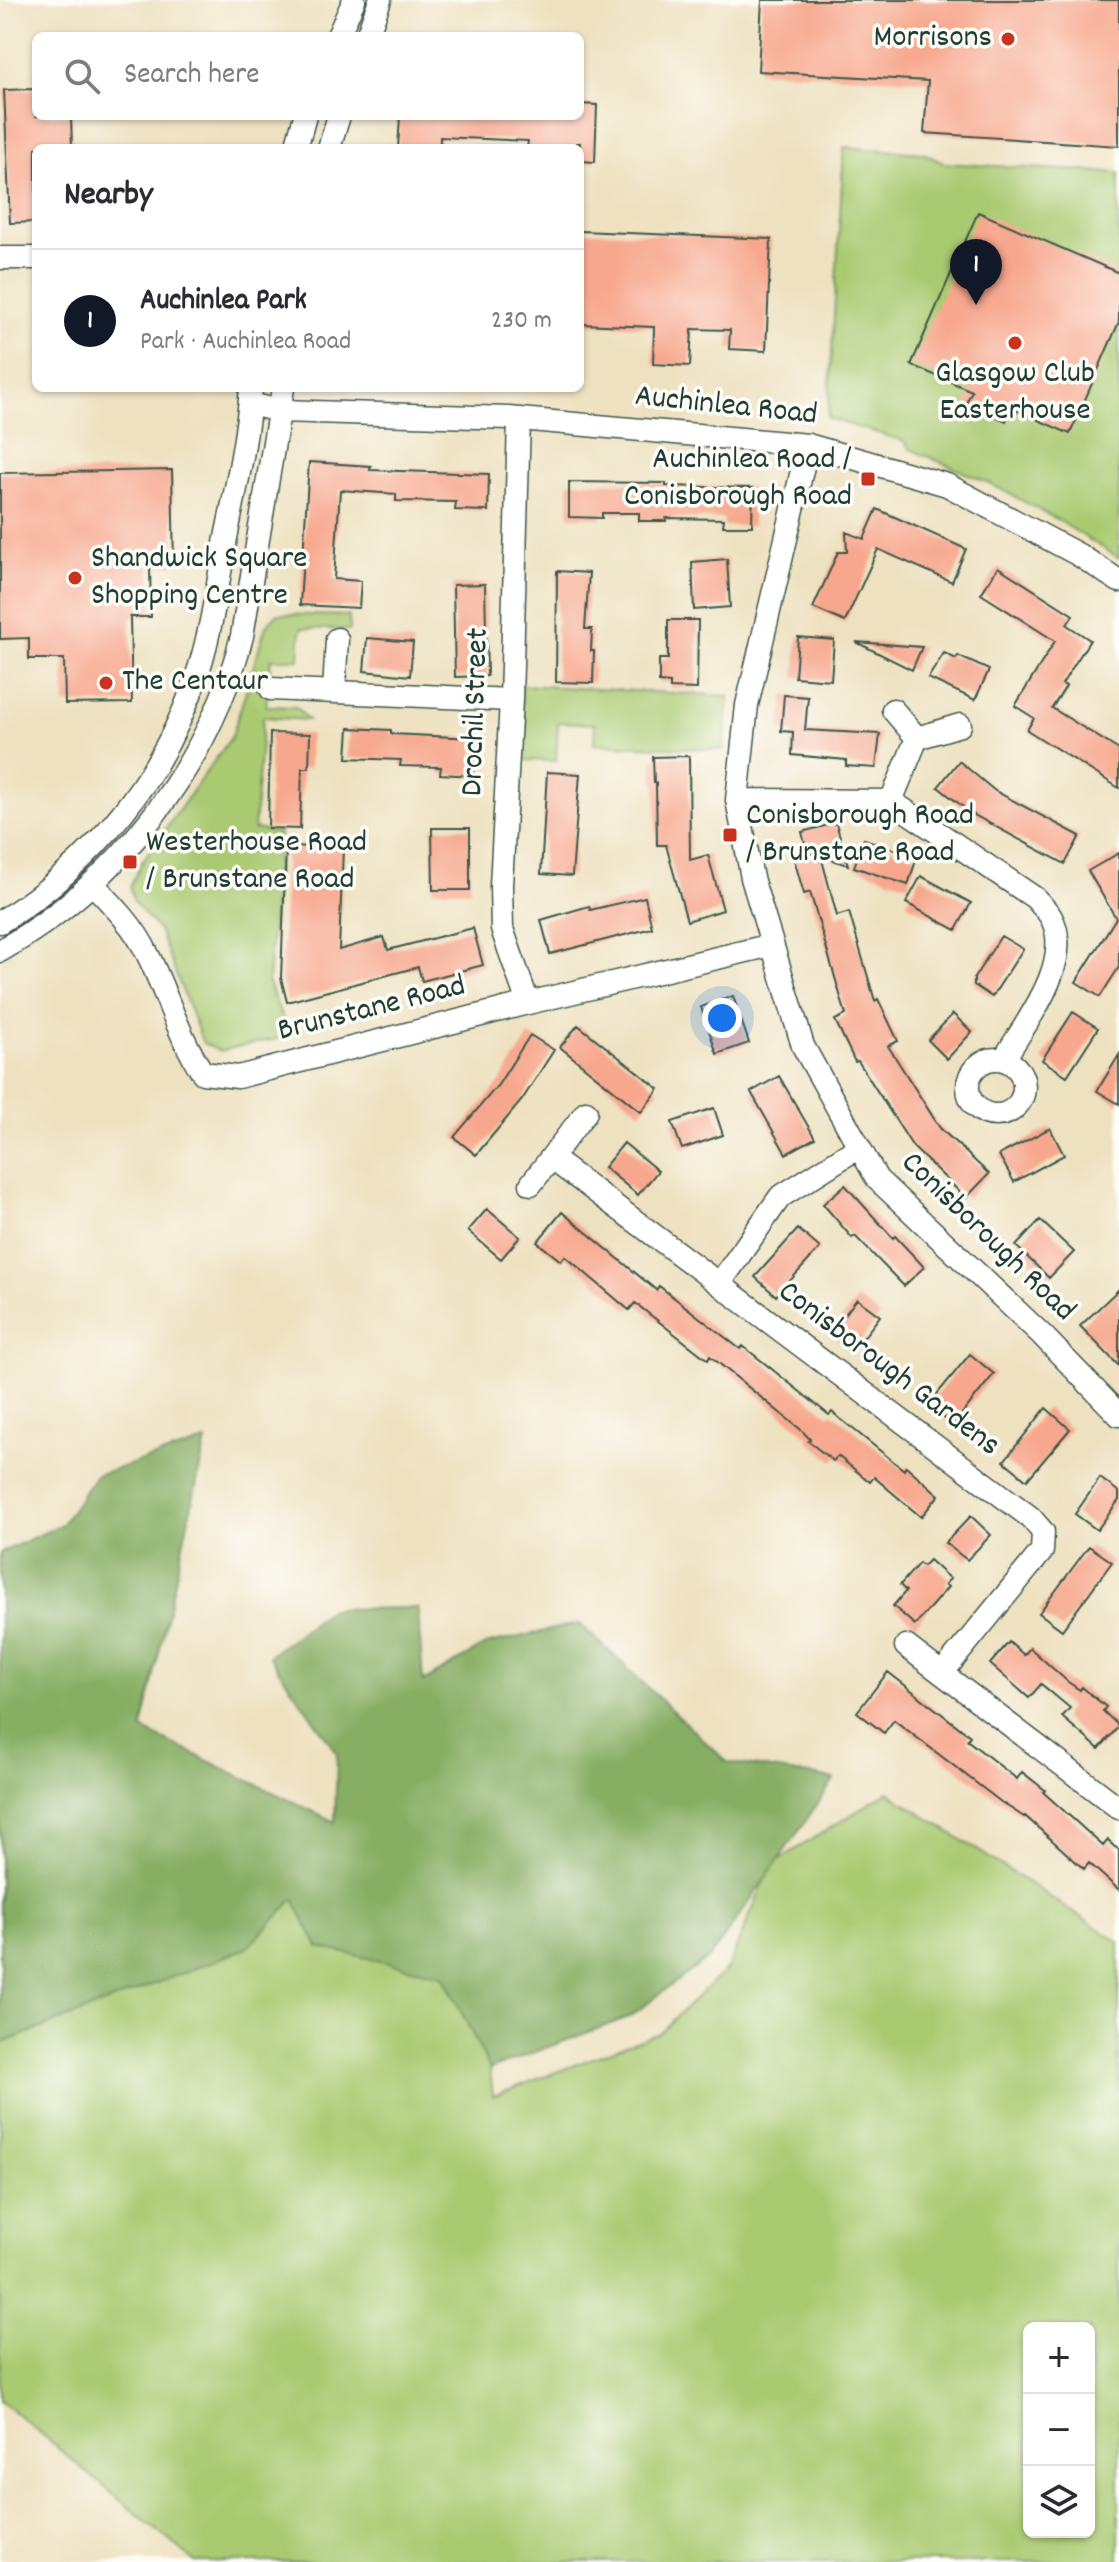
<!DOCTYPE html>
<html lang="en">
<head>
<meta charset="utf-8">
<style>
	body { margin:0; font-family:Dekko,sans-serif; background:#f2f2f3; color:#2b2b33 }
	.controls { position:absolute; right:24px; bottom:24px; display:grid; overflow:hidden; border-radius:12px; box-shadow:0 2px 6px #0004 }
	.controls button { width:72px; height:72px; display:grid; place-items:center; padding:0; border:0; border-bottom:2px solid #e1e1e2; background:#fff; color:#2b2b33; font:40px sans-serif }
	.you { position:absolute; left:722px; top:1018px; width:28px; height:28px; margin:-20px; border:6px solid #fff; border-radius:50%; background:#1a73e8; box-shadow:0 0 0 12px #1a73e833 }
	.badge { display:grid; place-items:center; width:52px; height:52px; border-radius:50%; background:#111827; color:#fff; font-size:26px; font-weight:700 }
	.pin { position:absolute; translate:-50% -66px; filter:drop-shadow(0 2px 4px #0008) }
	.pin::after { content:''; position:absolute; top:42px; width:28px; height:24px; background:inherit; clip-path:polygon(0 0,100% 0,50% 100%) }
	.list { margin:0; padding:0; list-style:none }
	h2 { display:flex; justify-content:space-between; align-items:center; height:104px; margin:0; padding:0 32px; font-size:34px }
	h2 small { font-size:26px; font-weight:400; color:#7c7c81 }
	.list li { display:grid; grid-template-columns:52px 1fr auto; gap:24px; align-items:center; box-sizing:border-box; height:144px; padding:0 32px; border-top:2px solid #e1e1e2 }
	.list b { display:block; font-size:30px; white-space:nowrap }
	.list p { margin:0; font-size:26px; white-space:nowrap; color:#7c7c81 }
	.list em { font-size:26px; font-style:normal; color:#7c7c81 }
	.icon { flex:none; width:44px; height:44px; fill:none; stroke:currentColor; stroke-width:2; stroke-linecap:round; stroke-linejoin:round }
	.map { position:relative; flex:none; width:1119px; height:2562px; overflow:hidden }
	.search { position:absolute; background:#fff; box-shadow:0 2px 6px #0004; left:32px; top:32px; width:552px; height:88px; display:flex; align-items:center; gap:20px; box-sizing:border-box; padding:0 28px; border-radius:12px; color:#7c7c81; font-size:30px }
	.panel { position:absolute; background:#fff; box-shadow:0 2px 6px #0004; left:32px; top:144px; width:552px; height:248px; border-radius:12px }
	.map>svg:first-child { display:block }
	.green { fill:#aaca72; stroke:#648453; stroke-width:2; fill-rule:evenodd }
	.forest { fill:#87ae64; stroke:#53764c; stroke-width:2 }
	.building { fill:#f7a78d }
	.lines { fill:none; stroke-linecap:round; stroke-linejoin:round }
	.minor-casing { stroke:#3e5649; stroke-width:25 }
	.minor { stroke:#fff; stroke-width:22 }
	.poi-dot { fill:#c8321e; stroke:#fdfcf7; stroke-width:3 }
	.labels { text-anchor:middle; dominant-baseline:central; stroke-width:7; stroke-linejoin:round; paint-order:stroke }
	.poi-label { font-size:32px; fill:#1f3d34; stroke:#fdfcf7; text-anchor:start }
	.street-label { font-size:32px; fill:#1f3d34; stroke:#fdfcf7 }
</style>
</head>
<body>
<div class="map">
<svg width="1119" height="2562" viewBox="0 0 1119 2562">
	<rect width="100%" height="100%" fill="#fdfcf7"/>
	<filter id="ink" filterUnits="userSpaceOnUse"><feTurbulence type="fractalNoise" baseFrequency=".0125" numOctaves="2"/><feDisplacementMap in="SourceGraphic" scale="16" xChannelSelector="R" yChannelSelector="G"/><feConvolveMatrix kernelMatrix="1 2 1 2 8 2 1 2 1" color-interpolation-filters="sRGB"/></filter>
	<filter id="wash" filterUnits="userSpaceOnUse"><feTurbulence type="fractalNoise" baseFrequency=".006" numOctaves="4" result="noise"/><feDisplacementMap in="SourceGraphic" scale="32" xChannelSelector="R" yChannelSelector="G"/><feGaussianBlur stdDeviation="1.8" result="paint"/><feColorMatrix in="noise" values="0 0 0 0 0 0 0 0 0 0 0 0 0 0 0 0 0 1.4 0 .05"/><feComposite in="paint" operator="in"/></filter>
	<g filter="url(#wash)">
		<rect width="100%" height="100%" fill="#eee1c0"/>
		<path class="green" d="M844,147L923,153L943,163L1119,173V558L1056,519L989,483L910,449L904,441L828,418Z
			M277,614L349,616L350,630L301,628L299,659H271L266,706L296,707L308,720L263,717L254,829L279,833L268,983L290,1036L220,1051L203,1043L159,931L134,902L130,887L142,862L232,736L266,626Z
			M522,685L729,696L724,750L594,744L595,724L558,722L556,761L519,760Z
			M888,1792L1119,1942V2562H195L0,2400V2044L247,1948L294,1899L319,1947L443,1975L490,2069L493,2096L659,2033L728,1968L771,1865ZM1029,2328H1089V2532H1029Z"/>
		<path class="forest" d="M206,1441L142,1729L335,1822L337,1753L269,1656L330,1609L418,1608L423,1682L485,1645L579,1623L727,1762L835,1779L711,1956L629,2017L490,2069L443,1975L318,1947L294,1899L247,1948L0,2044V1553L61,1525L96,1475Z"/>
		<g id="blocks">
			<path class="building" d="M762,0H1119V146L924,133L928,81L758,71Z
				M36,89V116H71L72,148H36V222L10,223L4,90Z
				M580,104L597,105L595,162L580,161V143H576V148H527L528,141L440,137V148H398L400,116H580Z
				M978,212L1119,273V322L1070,434L1011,408L1006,421L985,412L966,403L972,391L911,365Z
				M580,231L771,239L766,351L729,349L730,330L692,329L690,366L653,364L654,327L580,324Z
				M309,462L371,466L370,470L489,474L488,511L455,510L456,502L396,501V494L340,490L334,579L361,581L359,608L300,605Z
				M172,470L174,565L150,566L151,617H130L132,703L65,704L64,659H29V638L0,639V473Z
				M569,482L666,483V486L753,488L752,526H723L724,519L666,518V521H639V513H602V518L569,517Z
				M877,509L966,549L952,582L878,549L845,622L813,608L838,552H847L846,532L864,539Z
				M727,559L730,607L694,610L692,562Z
				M998,567L1073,615L1067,625L1090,640L1062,684L1066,686L1052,708L1119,750V788L1027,730L1034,718L1015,706L1055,641L981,594Z
				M557,571L589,573L585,629H592L591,651H594L593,683L556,682Z
				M485,584L487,676L455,677L453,585Z
				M668,620H698L697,689L670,688V683L659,682V659H668Z
				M798,637L834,640L831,680L795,677Z
				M367,638L413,642L410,676L364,671Z
				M856,642L922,647L912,670Z
				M944,653L956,659L958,656L989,670L975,700L928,678Z
				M784,695L808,697L805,730L880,734L876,768L846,766V760L792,755L793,732L781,731Z
				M349,728L391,730V734L475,738L473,776L440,774L441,767L400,766L401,760L347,758Z
				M270,733L310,734L309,768H302L300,829L268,828Z
				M689,756L690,860L708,855L723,910L687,921L666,845H657L656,783H654L653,757Z
				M959,761L995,791L1080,836L1065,864L972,814L938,787Z
				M547,772L580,774L572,876L541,874Z
				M836,823L848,865L821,856L837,916L849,912L875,1001L878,999L898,1041L888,1046L940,1128L989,1174L966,1198L913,1147L858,1061L855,1062L835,1020L846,1015L810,892L804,894L794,859L812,854L807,852L802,832Z
				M432,828H470V890H433Z
				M864,839L917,857L908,885L854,867Z
				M286,846L343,848L339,950L384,937L388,950L473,928L483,965L422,981L418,967L287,1002L281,978Z
				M1119,853V967L1100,997L1076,982L1116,918L1088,871Z
				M921,876L971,903L956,930L906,903Z
				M645,897L652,928L550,954L541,920L589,906L590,910Z
				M1001,936L1023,949L992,997L974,985V978Z
				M733,996L749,1043L717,1054L701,1007Z
				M1073,1012L1098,1028L1067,1076L1042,1060Z
				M953,1014L972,1032L947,1059L928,1040Z
				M578,1025L659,1089L641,1112L560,1047Z
				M530,1035L554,1050L522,1100L476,1155L454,1137L498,1085Z
				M1119,1055V1104L1097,1091Z
				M779,1076L815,1138L786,1154L751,1092Z
				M714,1108L723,1135L682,1149L672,1122Z
				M1050,1128L1064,1155L1014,1182L999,1155Z
				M624,1143L658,1171L638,1195L604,1167Z
				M845,1185L893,1238L895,1236L924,1267L904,1286L855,1236L852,1238L823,1204Z
				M487,1209L520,1237L501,1259L468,1231Z
				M562,1212L656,1290L659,1286L740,1349L743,1346L829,1415L832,1412L904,1470L906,1466L939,1495L921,1517L874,1477L870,1482L838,1456L833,1461L808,1441L810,1439L800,1429L710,1356L708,1360L635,1303L629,1310L565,1256L561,1261L537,1242Z
				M1040,1220L1074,1252L1049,1278L1016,1246Z
				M798,1229L820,1248L776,1296L755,1277Z
				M1119,1289V1366L1080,1326Z
				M857,1299L880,1316L853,1351L830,1334Z
				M970,1354L994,1374L953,1425L928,1405Z
				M1046,1408L1070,1429L1027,1480L1004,1461Z
				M1100,1478L1119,1492V1500L1097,1530L1075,1514Z
				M971,1516L991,1535L967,1560L945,1543Z
				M1089,1546L1112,1562L1062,1630L1039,1613Z
				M929,1560L950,1579L945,1584L948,1587L915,1625L893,1606L906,1591L900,1585L919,1563L923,1566Z
				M1009,1642L1024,1655L1030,1648L1068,1682L1080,1690L1082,1687L1106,1707L1103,1711L1119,1726L1099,1749L1062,1717L1070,1708L1041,1684L1029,1698L990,1664Z
				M888,1672L970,1736L967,1740L1017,1779L1022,1772L1045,1790L1043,1792L1103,1846L1108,1840L1119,1850V1890L1089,1863L1084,1869L1025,1816L1024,1817L1001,1802L894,1720L884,1733L857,1712Z"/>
		</g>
	</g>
	<g filter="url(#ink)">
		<use href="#blocks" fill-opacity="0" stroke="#3e5649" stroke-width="2"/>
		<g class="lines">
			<g class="minor-casing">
				<path id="minor" d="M338,36L354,0
					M367,36L380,0
					M296,148L305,116
					M329,148L339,116
					M0,258H36
					M250,404L280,411L509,418L808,445L947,485L1079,555L1119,581
					M519,420L511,700L501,886L502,929L528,1003
					M808,445L747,705L737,800L752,878L803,1046L877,1179L1042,1335L1119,1415
					M271,689L511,700
					M334,692L337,639
					M893,710L917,738L960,725
					M737,800L891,801L1035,898C1040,904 1047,910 1051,917C1075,961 1026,1022 1004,1059
					M891,801L917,738
					M93,884C113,905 134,926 147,953C167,993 178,1036 203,1073L238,1077L528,1003L772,945
					M0,922C93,865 166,774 199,669C212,627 218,582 226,538C236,488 247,439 251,388
					M0,951C116,885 209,766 242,636L283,388
					M968 1087a28 28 0 1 1 56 0a28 28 0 1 1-56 0Z
					M551,1158L1030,1517L1043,1532L1042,1551L943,1672
					M531,1184L586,1112
					M720,1283L780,1197L859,1147
					M906,1646L1119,1808"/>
			</g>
			<use href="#minor" class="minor"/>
		</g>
	</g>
	<g class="poi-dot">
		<circle cx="1008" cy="39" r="8"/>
		<circle cx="1015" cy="343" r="8"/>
		<rect x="860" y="471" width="16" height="16" rx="4"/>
		<circle cx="75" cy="578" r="8"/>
		<circle cx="106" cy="683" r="8"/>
		<rect x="722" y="827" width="16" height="16" rx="4"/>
		<rect x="122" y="854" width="16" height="16" rx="4"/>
	</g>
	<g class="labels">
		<g class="poi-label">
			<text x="992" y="39" text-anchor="end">Morrisons</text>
			<text x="1015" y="375" text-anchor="middle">Glasgow Club<tspan x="1015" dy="37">Easterhouse</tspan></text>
			<text x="852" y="461" text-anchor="end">Auchinlea Road /<tspan x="852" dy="37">Conisborough Road</tspan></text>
			<text x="91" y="560">Shandwick Square<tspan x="91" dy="37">Shopping Centre</tspan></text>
			<text x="122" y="683">The Centaur</text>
			<text x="746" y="817">Conisborough Road<tspan x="746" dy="37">/ Brunstane Road</tspan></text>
			<text x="146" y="844">Westerhouse Road<tspan x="146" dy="37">/ Brunstane Road</tspan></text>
		</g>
		<g class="street-label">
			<text transform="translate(726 407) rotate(6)">Auchinlea Road</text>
			<text transform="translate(477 712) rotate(-88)">Drochil Street</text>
			<text transform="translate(372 1010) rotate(-14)">Brunstane Road</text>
			<text transform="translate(987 1238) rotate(44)">Conisborough Road</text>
			<text transform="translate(888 1370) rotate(37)">Conisborough Gardens</text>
		</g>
	</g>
</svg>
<div class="controls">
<button>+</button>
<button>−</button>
<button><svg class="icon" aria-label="layers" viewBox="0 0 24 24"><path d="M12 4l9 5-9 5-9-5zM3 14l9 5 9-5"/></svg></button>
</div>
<div class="you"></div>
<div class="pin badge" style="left:976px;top:305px">1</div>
<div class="search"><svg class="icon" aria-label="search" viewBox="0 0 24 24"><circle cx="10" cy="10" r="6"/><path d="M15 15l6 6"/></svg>Search here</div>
<section class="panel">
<h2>Nearby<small></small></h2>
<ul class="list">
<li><span class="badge">1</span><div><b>Auchinlea Park</b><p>Park · Auchinlea Road</p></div><em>230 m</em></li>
</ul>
</section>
</div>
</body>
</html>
